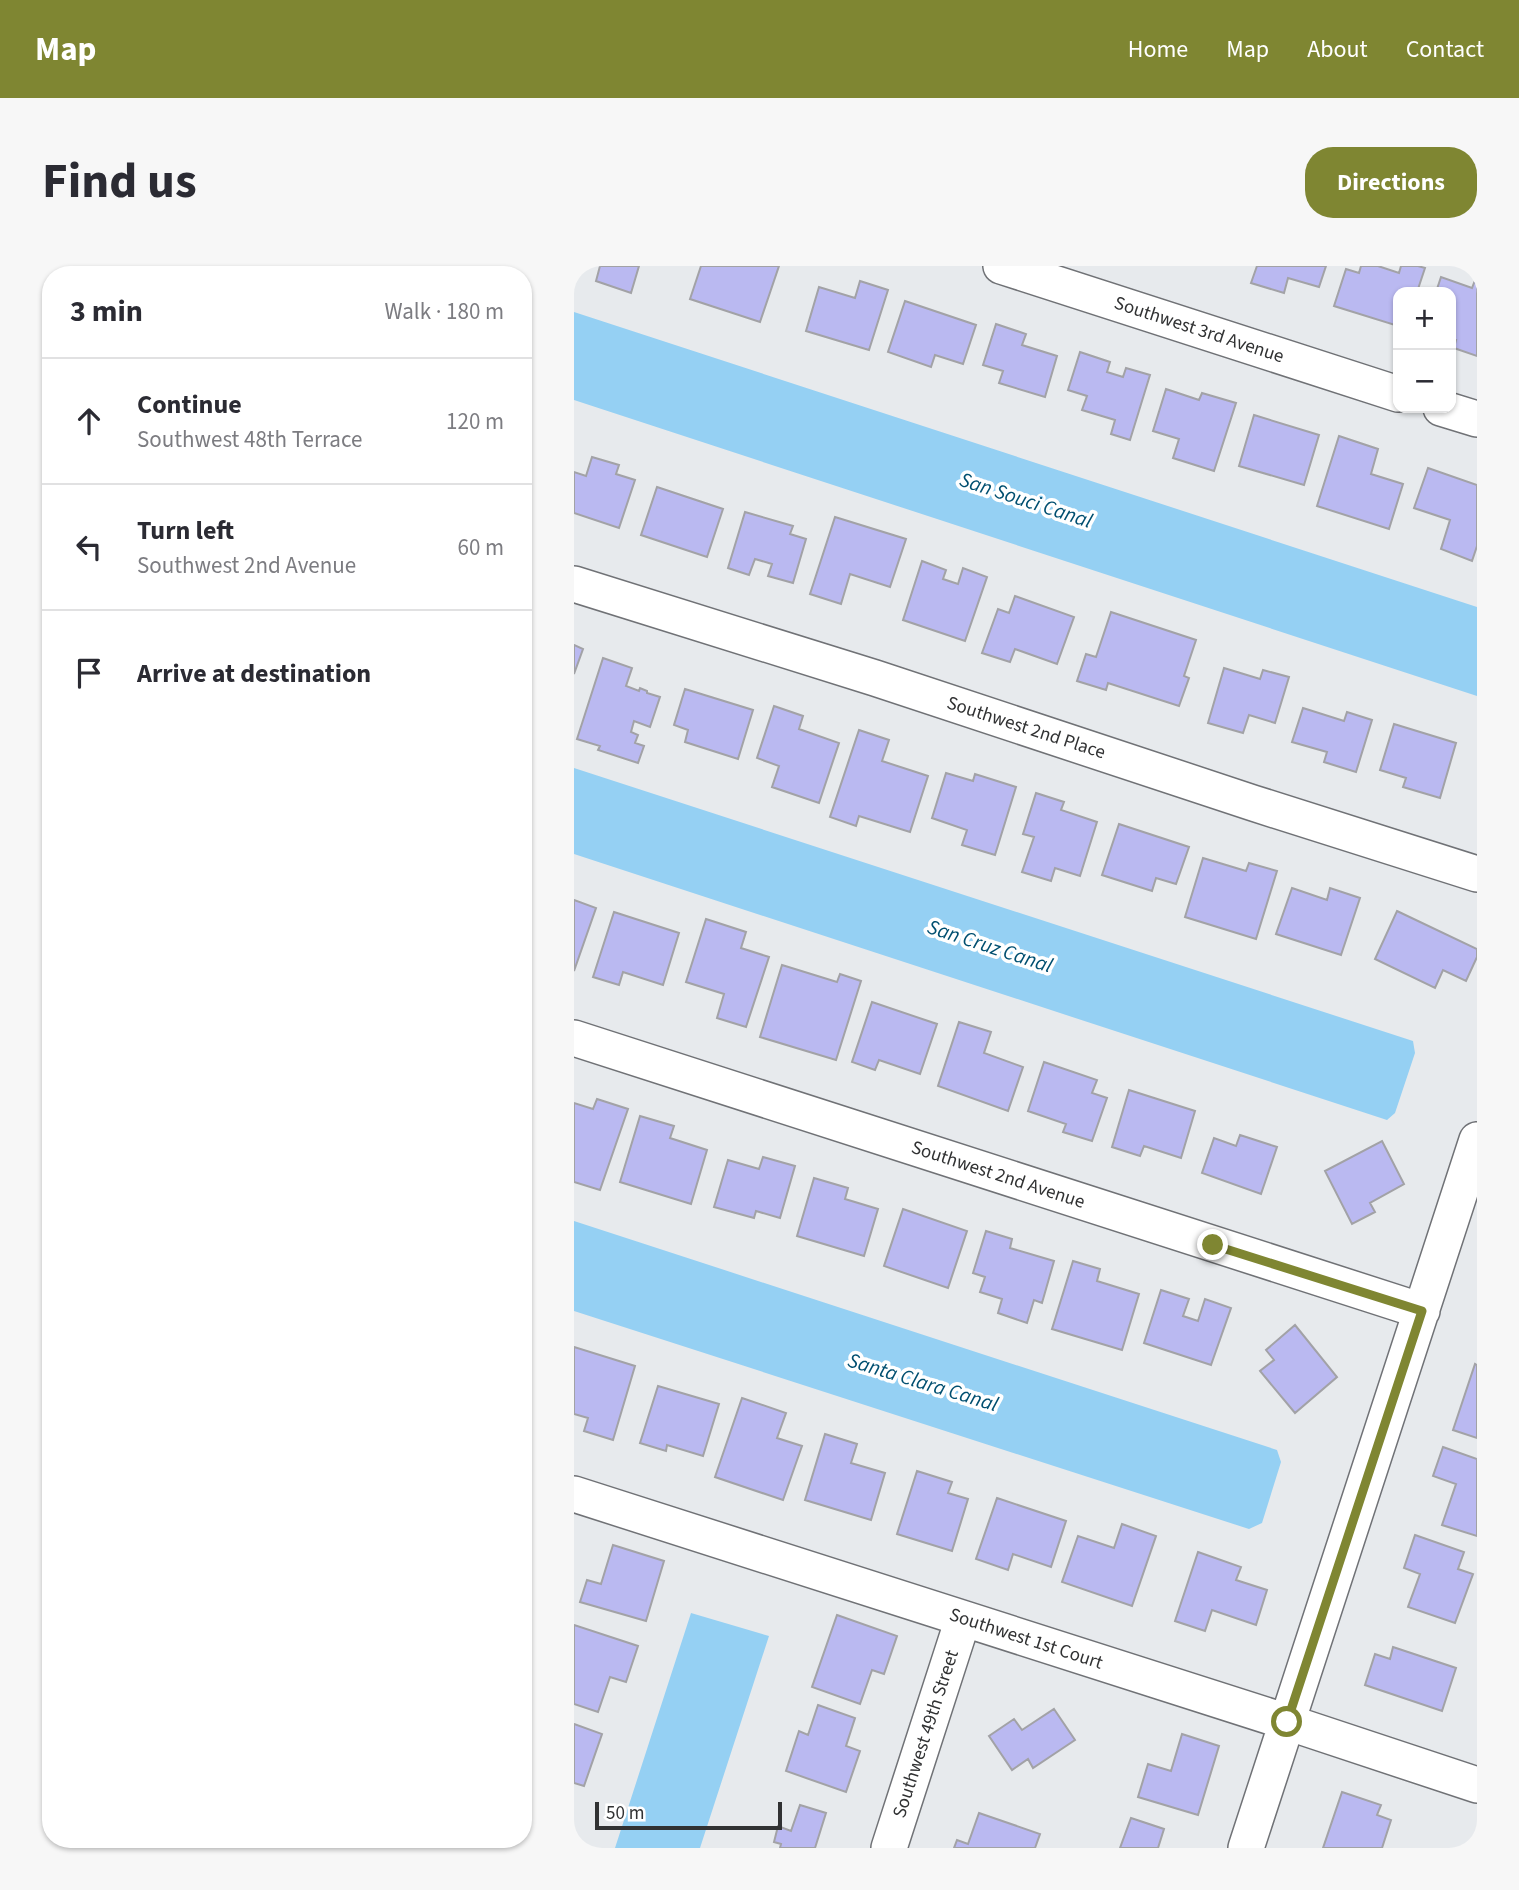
<!DOCTYPE html>
<html lang="en">
<head>
<meta charset="utf-8">
<style>
	body { margin:0; font-family:"Source Sans 3",sans-serif; background:#f7f7f7; color:#2b2b33 }
	.controls { position:absolute; right:21px; top:21px; display:grid; overflow:hidden; border-radius:14px; box-shadow:0 2px 5px #0004 }
	.controls button { width:63px; height:63px; display:grid; place-items:center; padding:0; border:0; border-bottom:2px solid #e1e1e2; background:#fff; color:#2b2b33; font:35px sans-serif }
	.scale { position:absolute; left:21px; bottom:18px; width:187px; box-sizing:border-box; padding-left:7px; border:4px solid #313233; border-top:0; font-size:19px; line-height:24px; white-space:nowrap; color:#313233; -webkit-text-stroke:5px #fff; paint-order:stroke }
	.stop { position:absolute; width:21px; height:21px; margin:-16px; border:5px solid #7f8632; border-radius:50%; background:#fff }
	.stop.end { background:#7f8632; border-color:#fff; box-shadow:0 2px 7px #0008 }
	.list { margin:0; padding:0; list-style:none }
	h2 { display:flex; justify-content:space-between; align-items:center; height:91px; margin:0; padding:0 28px; font-size:30px }
	h2 small { font-size:23px; font-weight:400; color:#7c7c81 }
	.list li { display:grid; grid-template-columns:46px 1fr auto; gap:21px; align-items:center; box-sizing:border-box; height:126px; padding:0 28px; border-top:2px solid #e1e1e2 }
	.list b { display:block; font-size:26px; white-space:nowrap }
	.list p { margin:0; font-size:23px; white-space:nowrap; color:#7c7c81 }
	.list em { font-size:23px; font-style:normal; color:#7c7c81 }
	.icon { flex:none; width:38px; height:38px; fill:none; stroke:currentColor; stroke-width:2; stroke-linecap:round; stroke-linejoin:round }
	.map { position:relative; flex:none; width:903px; height:1582px; overflow:hidden; border-radius:28px }
	header { display:flex; align-items:center; gap:42px; box-sizing:border-box; height:98px; padding:0 35px; background:#7f8632; color:#fff }
	header strong { font-size:33px }
	nav { display:flex; gap:38px; margin-inline-start:auto; font-size:24px }
	.intro { display:flex; align-items:center; justify-content:space-between; box-sizing:border-box; height:168px; padding:0 42px }
	h1 { margin:0; font-size:49px }
	.button { padding:18px 32px; border-radius:28px; background:#7f8632; color:#fff; font-size:24px; font-weight:700 }
	main { display:flex; gap:42px; padding:0 42px }
	aside { flex:1; background:#fff; border-radius:28px; box-shadow:0 2px 5px #0004 }
	.map>svg:first-child { display:block }
	.water { fill:#95d0f3 }
	.building { fill:#bab9f1; stroke:#a2a2a6; stroke-width:2 }
	.lines { fill:none; stroke-linecap:round; stroke-linejoin:round }
	.minor-casing { stroke:#707276; stroke-width:38 }
	.minor { stroke:#fff; stroke-width:35 }
	.route { stroke:#7f8632; stroke-width:9 }
	.labels { text-anchor:middle; dominant-baseline:central; stroke-width:7; stroke-linejoin:round; paint-order:stroke }
	.street-label { font-size:19px; fill:#313233; stroke:#fff }
	.water-label { font-size:21px; font-style:italic; fill:#004f70; stroke:#fff }
</style>
</head>
<body>
<header>
<strong>Map</strong>
<nav><a>Home</a><a>Map</a><a>About</a><a>Contact</a></nav>
</header>
<div class="intro"><h1>Find us</h1><a class="button">Directions</a></div>
<main>
<aside>
<h2>3 min<small>Walk · 180 m</small></h2>
<ul class="list">
<li><svg class="icon" aria-label="ahead" viewBox="0 0 24 24"><path d="M12 20V5M6 11l6-6 6 6"/></svg><div><b>Continue</b><p>Southwest 48th Terrace</p></div><em>120 m</em></li>
<li><svg class="icon" aria-label="left" viewBox="0 0 24 24"><path d="M17 20v-9H6M10 6l-5 5 5 5"/></svg><div><b>Turn left</b><p>Southwest 2nd Avenue</p></div><em>60 m</em></li>
<li><svg class="icon" aria-label="arrive" viewBox="0 0 24 24"><path d="M6 21V4h12l-3 4 3 4H6"/></svg><div><b>Arrive at destination</b></div></li>
</ul>
</aside>
<div class="map">
<svg width="903" height="1582" viewBox="0 0 903 1582">
	<rect width="100%" height="100%" fill="#e7eaed"/>
	<path class="water" d="M0,46L903,341V430L0,134Z
		M0,502L839,775L841,787L821,847L813,854L0,588Z
		M0,955L703,1184L707,1196L688,1257L675,1263L0,1045Z
		M117,1347L195,1370L126,1582H41Z"/>
	<path class="building" d="M26,0H65L57,27L22,15Z
		M127,0H205L186,56L116,33Z
		M683,0H752L745,21L714,12L710,27L677,17Z
		M787,0H804L825,7L827,0H844L851,2L843,26H824V60L760,40L772,3L785,7Z
		M903,9V90L880,82L882,74L877,73V26H862L867,11L898,22Z
		M286,15L314,24L295,84L232,65L245,21L281,32Z
		M331,35L402,59L389,98L361,89L357,101L314,86Z
		M422,58L452,68L448,79L483,90L471,131L425,117L429,105L409,99Z
		M506,86L536,96L533,106L549,111L552,102L576,109L556,174L537,168L541,154L508,144L513,130L494,124Z
		M592,123L625,134L628,127L662,137L640,205L599,192L605,173L579,165Z
		M680,149L745,169L730,219L665,200Z
		M765,170L804,183L797,208L829,218L815,263L743,240Z
		M18,191L45,199L42,208L61,214L45,262L0,247V206L12,210Z
		M854,202L903,219V280L898,295L867,283L876,254L840,242Z
		M83,221L149,243L133,291L67,269Z
		M171,246L219,260L216,268L232,273L219,317L194,310L198,298L181,293L175,309L154,302Z
		M261,251L332,273L316,321L276,308L267,338L236,328Z
		M348,295L372,304L369,313L384,318L389,302L413,311L391,375L329,354Z
		M441,330L500,351L483,398L441,383L436,396L408,387L424,343L435,347Z
		M537,346L622,374L610,410L615,412L605,440L534,417L532,424L503,415L512,388L522,391Z
		M0,379L9,383L0,408Z
		M29,392L58,402L52,420L65,425L66,422L73,425V427L86,431L76,461L60,455L57,466L64,469L61,477L70,480L64,497L24,484L26,480L3,473Z
		M650,402L686,413L689,404L715,411L701,457L675,449L669,467L634,457Z
		M111,423L179,444L164,493L111,476L114,464L100,459Z
		M200,440L229,450L225,463L265,477L245,537L198,521L205,500L183,492Z
		M729,442L770,455L773,446L798,454L782,506L750,496L753,486L718,476Z
		M820,458L882,477L866,532L829,521L832,512L806,504Z
		M285,464L315,474L308,495L354,510L336,566L285,550L282,560L256,551Z
		M372,507L399,515L401,508L442,521L421,589L388,579L393,564L358,552Z
		M462,527L490,536L487,544L523,556L506,610L481,602L477,615L448,606L460,571L449,568Z
		M545,558L615,581L602,618L582,612L578,625L528,609Z
		M629,592L672,605L675,597L703,605L682,673L611,651Z
		M718,622L753,634L756,622L786,632L767,689L702,668Z
		M0,634L22,642L0,705Z
		M823,645L903,683V691L892,715L869,704L861,722L801,693Z
		M40,646L105,667L89,719L49,706L45,719L19,711Z
		M132,653L172,666L167,682L195,691L172,761L143,752L150,728L112,716Z
		M208,699L263,716L266,708L287,715L262,794L186,771Z
		M298,736L363,758L346,808L305,794L301,804L278,796Z
		M385,756L417,766L410,787L449,801L434,845L364,820Z
		M470,796L523,814L518,827L533,832L518,875L489,866L492,858L454,845Z
		M555,824L621,845L607,892L570,880L566,890L538,881Z
		M23,833L54,843L26,924L0,916V837L19,843Z
		M66,850L100,860L96,872L133,884L117,938L46,916Z
		M666,869L703,881L687,928L628,907L640,872L662,880Z
		M808,875L830,918L796,937L801,946L778,958L751,905Z
		M189,891L221,900L206,952L182,945L180,952L140,941L154,894L185,903Z
		M240,912L274,922L271,933L304,943L290,990L223,970Z
		M329,943L393,965L374,1022L310,1000Z
		M412,965L438,973L436,982L480,995L468,1037L460,1034L453,1057L424,1047L428,1033L406,1026L411,1011L399,1007Z
		M499,995L526,1003L523,1015L565,1028L548,1084L478,1063Z
		M587,1024L615,1033L609,1050L624,1055L631,1033L657,1042L637,1099L570,1077Z
		M721,1059L763,1111L721,1147L686,1105L700,1094L692,1084Z
		M0,1081L61,1100L39,1174L10,1165L14,1152L0,1148Z
		M901,1098L903,1099V1172L879,1164Z
		M84,1120L145,1138L129,1190L93,1179L92,1185L66,1177Z
		M168,1132L212,1147L203,1172L228,1180L209,1234L141,1211Z
		M251,1168L283,1178L277,1197L311,1207L297,1254L231,1234Z
		M869,1181L903,1193V1270L868,1259L882,1218L859,1210Z
		M343,1205L378,1216L374,1227L394,1233L378,1285L323,1268Z
		M423,1232L492,1255L477,1301L439,1288L434,1304L402,1293Z
		M548,1258L582,1270L558,1340L488,1316L504,1270L540,1282Z
		M841,1269L890,1286L884,1303L899,1308L881,1357L834,1341L846,1308L830,1302Z
		M39,1279L90,1295L72,1355L6,1336L13,1314L27,1318Z
		M624,1286L667,1301L662,1314L693,1324L682,1359L638,1344L631,1365L601,1355Z
		M263,1349L323,1370L310,1408L298,1404L286,1438L238,1421Z
		M0,1359L64,1380L52,1416L36,1411L24,1446L0,1438Z
		M819,1381L882,1402L868,1445L791,1419L801,1388L816,1393Z
		M244,1439L281,1452L272,1480L286,1485L272,1526L212,1505L225,1465L234,1469Z
		M480,1443L501,1474L459,1502L454,1493L438,1504L415,1470L440,1453L448,1464Z
		M0,1458L28,1468L10,1520L0,1517Z
		M608,1468L645,1480L624,1549L564,1531L574,1498L597,1505Z
		M768,1526L807,1539L803,1549L817,1554L808,1582H749Z
		M226,1539L252,1547L241,1582H206L207,1578L200,1576L204,1560L217,1565Z
		M405,1547L466,1568L461,1582H380L383,1574L394,1578Z
		M557,1552L590,1563L584,1582H546Z"/>
	<g class="lines">
		<g class="minor-casing">
			<path id="minor" d="M427,0L824,128
				M867,142L903,153
				M0,318L301,412L679,537L903,608
				M0,772L848,1045
				M0,1228L713,1456L903,1519
				M315,1582L389,1353
				M672,1582L903,874"/>
		</g>
		<use href="#minor" class="minor"/>
	</g>
	<g class="lines">
		<path class="route" d="M639,979L848,1045L713,1456"/>
	</g>
	<g class="labels">
		<g class="street-label">
			<text transform="translate(625 64) rotate(18)">Southwest 3rd Avenue</text>
			<text transform="translate(452 462) rotate(18)">Southwest 2nd Place</text>
			<text transform="translate(424 909) rotate(18)">Southwest 2nd Avenue</text>
			<text transform="translate(452 1373) rotate(18)">Southwest 1st Court</text>
			<text transform="translate(352 1468) rotate(-72)">Southwest 49th Street</text>
		</g>
		<g class="water-label">
			<text transform="translate(452 234) rotate(18)">San Souci Canal</text>
			<text transform="translate(416 680) rotate(18)">San Cruz Canal</text>
			<text transform="translate(349 1116) rotate(17)">Santa Clara Canal</text>
		</g>
	</g>
</svg>
<div class="controls">
<button>+</button>
<button>−</button>
</div>
<div class="scale">50 m</div>
<div class="stop" style="left:713px;top:1456px"></div>
<div class="stop end" style="left:639px;top:979px"></div>
</div>
</main>
</body>
</html>
